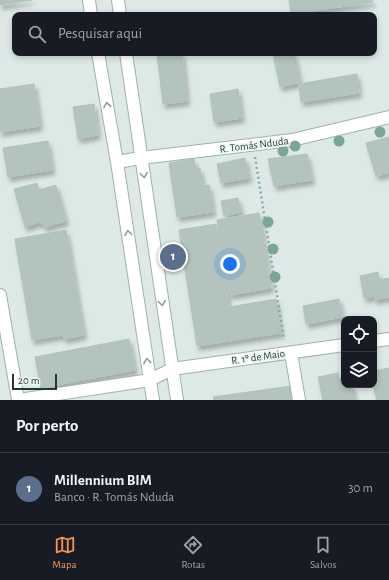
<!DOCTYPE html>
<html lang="pt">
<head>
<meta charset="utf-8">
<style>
	body { margin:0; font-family:"Alegreya Sans",sans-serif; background:#242831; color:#f1f3f6 }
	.controls { position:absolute; right:12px; bottom:12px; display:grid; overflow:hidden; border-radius:8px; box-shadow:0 2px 6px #0003 }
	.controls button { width:36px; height:36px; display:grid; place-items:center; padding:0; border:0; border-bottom:1px solid #363941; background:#171b24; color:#f1f3f6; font:20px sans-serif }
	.scale { position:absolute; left:12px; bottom:10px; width:45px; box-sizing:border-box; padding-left:4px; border:2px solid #1f3936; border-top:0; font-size:11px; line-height:14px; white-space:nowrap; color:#1f3936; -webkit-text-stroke:3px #edf6f3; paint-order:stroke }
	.you { position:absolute; left:230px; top:264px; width:14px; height:14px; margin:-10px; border:3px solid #fff; border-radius:50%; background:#1a73e8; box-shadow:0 0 0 6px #1a73e833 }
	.badge { display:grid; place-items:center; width:26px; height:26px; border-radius:50%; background:#f39452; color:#fff; font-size:13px; font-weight:700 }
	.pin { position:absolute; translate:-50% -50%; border:2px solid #fff; box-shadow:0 1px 4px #0006 }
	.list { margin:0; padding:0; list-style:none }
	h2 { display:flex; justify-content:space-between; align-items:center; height:52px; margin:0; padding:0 16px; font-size:17px }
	h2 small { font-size:13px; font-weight:400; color:#9ea1a6 }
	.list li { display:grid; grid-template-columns:26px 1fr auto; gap:12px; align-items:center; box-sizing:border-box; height:72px; padding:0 16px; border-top:1px solid #363941 }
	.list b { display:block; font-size:15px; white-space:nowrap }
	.list p { margin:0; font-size:13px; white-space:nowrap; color:#9ea1a6 }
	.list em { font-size:13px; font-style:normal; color:#9ea1a6 }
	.icon { flex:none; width:22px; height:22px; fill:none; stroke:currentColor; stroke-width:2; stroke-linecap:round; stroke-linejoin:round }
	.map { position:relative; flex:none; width:389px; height:400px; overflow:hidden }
	.search { position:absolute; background:#171b24; box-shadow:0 2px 6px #0003; left:12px; right:12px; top:12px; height:44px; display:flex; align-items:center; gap:10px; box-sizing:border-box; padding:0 14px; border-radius:8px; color:#9ea1a6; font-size:15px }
	.sheet { height:124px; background:#171b24 }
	nav { display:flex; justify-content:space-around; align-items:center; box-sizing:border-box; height:56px; border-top:1px solid #363941; background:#171b24; font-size:11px; color:#9ea1a6 }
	nav a { display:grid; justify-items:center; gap:2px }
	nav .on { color:#f39452 }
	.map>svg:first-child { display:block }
	.building { fill:#b3c4bf; stroke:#b0c3be; filter:url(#shadow) }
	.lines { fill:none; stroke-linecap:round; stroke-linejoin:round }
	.minor-casing { stroke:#a0b1ae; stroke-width:14 }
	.path { stroke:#7dada6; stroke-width:2.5; stroke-dasharray:2 3; stroke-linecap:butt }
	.minor { stroke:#fff; stroke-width:12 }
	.tree { fill:#7aa694 }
	.oneway { stroke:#8f9c9a }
	.labels { text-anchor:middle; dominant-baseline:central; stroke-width:3.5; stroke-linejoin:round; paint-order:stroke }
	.street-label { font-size:11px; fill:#1f3936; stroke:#edf6f3 }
</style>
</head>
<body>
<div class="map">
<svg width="389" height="400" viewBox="0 0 389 400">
	<defs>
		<filter id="shadow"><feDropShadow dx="2.5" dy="4.5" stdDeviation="2" flood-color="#0004"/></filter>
	</defs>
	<rect width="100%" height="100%" fill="#dde9e6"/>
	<path class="building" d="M0,0H32L0,5Z
		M289,0H372L373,2L291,14Z
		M165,53H182L187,101L163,104L157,54Z
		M273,53H294L300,82L280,87Z
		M357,74L359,93L301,102L299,84Z
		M34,84L40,126L0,132V89Z
		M238,89L242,118L214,122L210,94Z
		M94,104L98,135L78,139L73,107Z
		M389,137V173L376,176L366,143Z
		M48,141L52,170L8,177L3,148Z
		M307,154L312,180L274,186L268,159Z
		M245,158L249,178L221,183L217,164Z
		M194,159L195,169L200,168L203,186L209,185L213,212L177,217L169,163Z
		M37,183L39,190L56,185L66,221L45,227L40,222L25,227L14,189Z
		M238,198L241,212L224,216L221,201Z
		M259,213L271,288L230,295L217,220Z
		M216,224L229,307L276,299L281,333L197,346L179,230Z
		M66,230L84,335L64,339L63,335L32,340L15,239Z
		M378,272L379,280L389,278V297L375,300V296L364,298L360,276Z
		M339,299L342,317L306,324L303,306Z
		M129,339L135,370L41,388L35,357Z
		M389,368V400H377L373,385L374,371Z
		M338,373L339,379L344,378V385H352L355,400H323L318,377Z
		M291,386L293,400H214L213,397Z"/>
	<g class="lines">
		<g class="minor-casing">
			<path id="minor" d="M89,0L91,15
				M118,0L120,15
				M98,53L117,162L153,400
				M126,53L177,400
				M117,162L141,158L292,140L389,117
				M0,295L18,400
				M374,341L389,339
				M291,353L299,400
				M19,400L150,380L172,369L344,345"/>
		</g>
		<path class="path" d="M255,157L284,340"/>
		<use href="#minor" class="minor"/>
	</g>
	<g class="tree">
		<circle cx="380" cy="132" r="5.5"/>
		<circle cx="339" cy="141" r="5.5"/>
		<circle cx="295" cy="146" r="5.5"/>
		<circle cx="283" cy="151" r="5.5"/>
		<circle cx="268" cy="222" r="5.5"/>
		<circle cx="273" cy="249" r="5.5"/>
		<circle cx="275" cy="277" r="5.5"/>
	</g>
	<defs><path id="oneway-chevron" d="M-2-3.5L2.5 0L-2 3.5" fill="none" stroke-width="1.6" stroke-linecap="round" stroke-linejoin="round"/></defs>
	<g class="oneway">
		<use href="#oneway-chevron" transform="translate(107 105) rotate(-100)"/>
		<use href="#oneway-chevron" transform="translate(144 175) rotate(82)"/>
		<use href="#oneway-chevron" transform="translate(128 233) rotate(-99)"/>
		<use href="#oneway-chevron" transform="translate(162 303) rotate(82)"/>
		<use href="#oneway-chevron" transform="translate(147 361) rotate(-99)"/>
	</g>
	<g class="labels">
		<g class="street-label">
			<text transform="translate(254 145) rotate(-7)">R. Tomás Nduda</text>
			<text transform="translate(258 357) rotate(-8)">R. 1º de Maio</text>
		</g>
	</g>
</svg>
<div class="controls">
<button><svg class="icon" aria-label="locate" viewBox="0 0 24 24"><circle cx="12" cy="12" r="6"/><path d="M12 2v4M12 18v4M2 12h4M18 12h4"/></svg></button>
<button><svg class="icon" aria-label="layers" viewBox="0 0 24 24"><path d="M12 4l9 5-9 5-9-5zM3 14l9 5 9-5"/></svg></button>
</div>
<div class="scale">20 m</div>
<div class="you"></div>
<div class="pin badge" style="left:173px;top:257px;background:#5c6f8a">1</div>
<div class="search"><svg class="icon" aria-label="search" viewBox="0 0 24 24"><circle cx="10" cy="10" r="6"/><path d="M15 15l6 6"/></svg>Pesquisar aqui</div>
</div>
<section class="sheet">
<h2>Por perto<small></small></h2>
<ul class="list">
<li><span class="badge" style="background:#5c6f8a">1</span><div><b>Millennium BIM</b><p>Banco · R. Tomás Nduda</p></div><em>30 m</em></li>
</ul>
</section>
<nav>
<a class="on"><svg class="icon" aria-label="map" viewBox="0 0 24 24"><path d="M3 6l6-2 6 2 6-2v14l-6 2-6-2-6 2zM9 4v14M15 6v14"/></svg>Mapa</a>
<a><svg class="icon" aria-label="directions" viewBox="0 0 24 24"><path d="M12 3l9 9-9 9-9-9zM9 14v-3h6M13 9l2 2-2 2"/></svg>Rotas</a>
<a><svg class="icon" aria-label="saved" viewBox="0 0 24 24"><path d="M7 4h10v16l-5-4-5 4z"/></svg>Salvos</a>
</nav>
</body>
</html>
